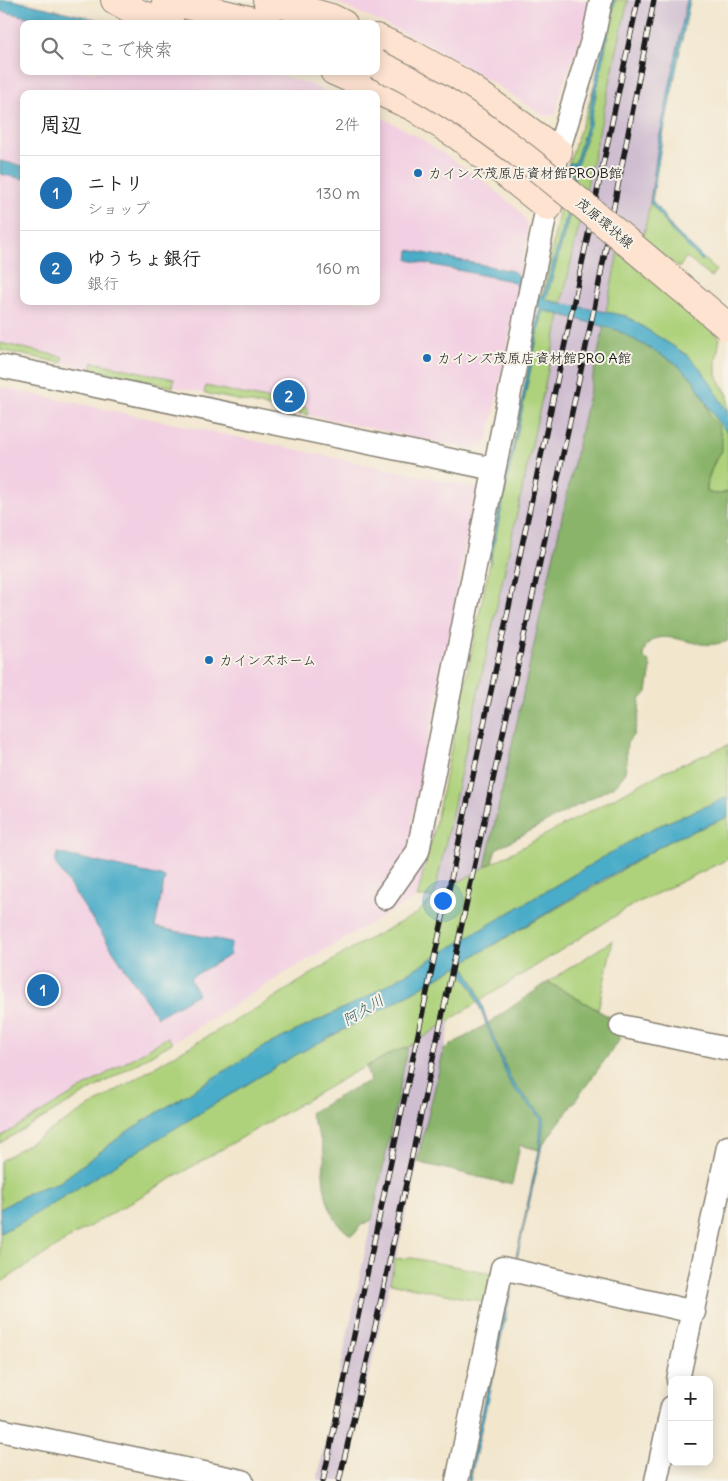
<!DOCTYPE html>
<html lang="ja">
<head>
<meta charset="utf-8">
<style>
	body { margin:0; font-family:Delius,"Klee One",sans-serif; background:#f6f6f6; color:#222 }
	.controls { position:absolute; right:15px; bottom:15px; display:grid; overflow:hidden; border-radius:10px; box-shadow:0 2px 12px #0003 }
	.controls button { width:45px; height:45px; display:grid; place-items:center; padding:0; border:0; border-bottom:1px solid #e0e0e0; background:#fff; color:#222; font:25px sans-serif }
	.you { position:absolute; left:442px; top:900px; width:18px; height:18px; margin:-12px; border:4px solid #fff; border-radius:50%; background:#1a73e8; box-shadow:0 0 0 8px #1a73e833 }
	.badge { display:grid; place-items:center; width:32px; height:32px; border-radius:50%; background:#1f6fb2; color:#fff; font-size:16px; font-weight:700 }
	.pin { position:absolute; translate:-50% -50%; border:2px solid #fff; box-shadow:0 1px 5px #0006 }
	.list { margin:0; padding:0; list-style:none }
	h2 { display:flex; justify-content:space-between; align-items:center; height:65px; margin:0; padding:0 20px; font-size:21px }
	h2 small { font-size:16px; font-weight:400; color:#767676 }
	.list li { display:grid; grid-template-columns:32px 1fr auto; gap:15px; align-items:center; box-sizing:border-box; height:75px; padding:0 20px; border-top:1px solid #e0e0e0 }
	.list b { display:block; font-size:19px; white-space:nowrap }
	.list p { margin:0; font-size:16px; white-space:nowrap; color:#767676 }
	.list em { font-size:16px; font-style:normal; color:#767676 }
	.icon { flex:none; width:28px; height:28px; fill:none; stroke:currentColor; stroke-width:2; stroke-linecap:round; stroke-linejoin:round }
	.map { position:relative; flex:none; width:728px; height:1481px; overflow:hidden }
	.search { position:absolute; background:#fff; box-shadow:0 2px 12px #0003; left:20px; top:20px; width:360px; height:55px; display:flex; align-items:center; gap:12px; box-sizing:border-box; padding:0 18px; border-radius:10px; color:#767676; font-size:19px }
	.panel { position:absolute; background:#fff; box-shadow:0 2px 12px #0003; left:20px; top:90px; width:360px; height:215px; border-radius:10px }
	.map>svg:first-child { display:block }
	.built { fill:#f2cfe2; fill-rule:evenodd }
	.industrial { fill:#cfbdd0 }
	.green { fill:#aed27b; stroke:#65774c }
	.forest { fill:#8ab46b; stroke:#536844 }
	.water { fill:#49acc8; stroke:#326472 }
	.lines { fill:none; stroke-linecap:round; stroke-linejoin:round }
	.street-casing { stroke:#878174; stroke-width:25 }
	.secondary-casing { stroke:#878174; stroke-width:30 }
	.street { stroke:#fff; stroke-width:22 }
	.secondary { stroke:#fee3d1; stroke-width:28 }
	.rail-casing { stroke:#1c1c1c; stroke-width:5.5 }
	.rail { stroke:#f7f3e8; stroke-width:4; stroke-dasharray:11; stroke-linecap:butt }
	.secondary-bridge-casing { stroke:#878174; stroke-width:30; stroke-linecap:butt }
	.secondary-bridge { stroke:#fee3d1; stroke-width:28 }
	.poi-dot { fill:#1f6fb2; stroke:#f7f3e8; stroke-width:2 }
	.labels { text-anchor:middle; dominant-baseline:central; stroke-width:4; stroke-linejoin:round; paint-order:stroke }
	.poi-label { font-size:14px; fill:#1c1c1c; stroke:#f7f3e8; text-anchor:start }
	.street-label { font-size:14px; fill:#1c1c1c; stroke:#f7f3e8 }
	.water-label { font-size:15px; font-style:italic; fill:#305d69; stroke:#f7f3e8 }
</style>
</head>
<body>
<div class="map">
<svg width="728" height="1481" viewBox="0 0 728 1481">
	<rect width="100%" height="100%" fill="#f7f3e8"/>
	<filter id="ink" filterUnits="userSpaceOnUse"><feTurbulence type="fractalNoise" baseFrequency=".02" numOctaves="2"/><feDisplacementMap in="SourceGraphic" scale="10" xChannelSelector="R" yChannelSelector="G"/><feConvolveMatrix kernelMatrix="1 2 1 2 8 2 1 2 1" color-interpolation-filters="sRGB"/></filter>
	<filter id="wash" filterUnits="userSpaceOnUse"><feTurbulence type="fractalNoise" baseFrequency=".0096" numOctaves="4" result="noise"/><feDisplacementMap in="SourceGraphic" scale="20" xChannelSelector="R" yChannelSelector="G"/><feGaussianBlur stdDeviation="1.12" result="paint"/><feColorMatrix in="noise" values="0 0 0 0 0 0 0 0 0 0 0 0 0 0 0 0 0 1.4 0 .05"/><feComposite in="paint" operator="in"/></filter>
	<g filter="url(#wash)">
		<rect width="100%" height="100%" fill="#f2e6cd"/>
		<path class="built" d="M0,0H14L123,24H24V71H266L309,84L332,94H24V301H376V114L420,138L482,180L519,210L527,222V239L519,288L488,440L473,450L0,350Z
			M328,0H590L583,35L562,86L555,115L544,116L497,85L424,42L338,3Z
			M0,387L478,488L462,562L448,648L411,824L434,830L417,897L300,964L172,1043L168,1037L0,1137ZM57,853L165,877L155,927L231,942L230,955L206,970L190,978L157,1017L55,863Z"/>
		<path class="industrial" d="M628,0H687L658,145L639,269L618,252L604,326L485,867L434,896Z
			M451,1020L344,1481H317L408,1047Z"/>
		<path class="green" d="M615,0H628L586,191L574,180L575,172L590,124Z
			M596,79L587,123L575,164L570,163L574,173L573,179L566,173V171L587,110Z
			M650,202L672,231L702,261L704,259L716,270L711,277L686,257L679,268L643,239Z
			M561,203L568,211L543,298L542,297Z
			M570,213L580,221L562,303L546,300Z
			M618,252L720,338L716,361V372L721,384L728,395V413L707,379L700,368L687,355L626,316L606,312Z
			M543,310L560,315L434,896L485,867L663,772L728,745V797L651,829L365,998L263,1047L128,1131L60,1182L32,1191L0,1209V1161L173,1056L264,1004L354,947L416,914L434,897H417L434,830Z
			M0,343L63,357L62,363L0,350Z
			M93,362L174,379L173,387L91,369Z
			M206,386L308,408V415L204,393Z
			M706,403L717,421L728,433V491C720,495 715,495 707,491C708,476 713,463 722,451L718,425L710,417Z
			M728,817V859L631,906L480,1001L476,987L462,963L601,883L669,841Z
			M613,940L598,1010L548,982Z
			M458,966L472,988L478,1002L408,1047L394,1052L353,1073L78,1233L0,1283V1233L22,1222L290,1058L392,1004Z
			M168,1037L172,1043L0,1143V1137Z
			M412,1258L490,1273L486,1302L390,1283L395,1259Z"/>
		<path class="forest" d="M604,326L617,330L674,362L693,379L706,403L710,417L718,425L722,437V451L715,460L707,481V491C715,495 720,495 728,491V641C719,644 711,645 701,644C682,641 648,626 643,655L645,659L649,661L651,668L647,692L640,700L639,713L634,734L627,743L626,753L627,762L624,775L616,785L496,849L492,863L485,867Z
			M548,982L622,1024L619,1037L621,1038L539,1150L520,1145L512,1185L417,1162L444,1049L487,1024Z
			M408,1047L372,1220L361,1225L356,1232L351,1235C331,1223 324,1196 323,1173C323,1167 325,1160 324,1154C323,1142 314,1125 310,1113L354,1088L370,1081L366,1067L394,1052Z"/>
		<path class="water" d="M0,0H12L117,24H61L0,11Z
			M613,0H615L590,124L575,172L570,213L546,300L626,316L687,355L700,368L708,379L728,413V433L717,421L693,379L674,362L617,330L543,310L490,563V550L515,434L540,307L511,281L408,260L409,250L513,271L543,297L568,211L573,173L569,171V163H575L587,123L599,63Z
			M687,0H690L661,146L652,200L673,229L704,259L702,261L672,231L650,202L658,145Z
			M0,161L24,166V179L0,174Z
			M728,797V817L669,841L462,963L476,987L487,1021L512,1082L544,1118L541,1150L517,1258L516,1257L539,1151L541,1119L510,1084L472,988L457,966L392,1004L290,1058L22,1222L0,1233V1209L32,1191L60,1182L128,1131L263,1047L365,998L651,829Z
			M57,853L165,877L155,927L231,942L230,955L190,978L198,994L157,1017L55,863Z
			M508,1286L512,1287L470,1481H467Z"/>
	</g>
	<g filter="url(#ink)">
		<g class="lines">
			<g class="street-casing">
				<path id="street" d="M0,366L494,469
					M385,898L418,851L558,152L594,34L601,0
					M621,1026L728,1049
					M678,1380L728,1147
					M0,1430L242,1481
					M457,1481L502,1268L694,1312
					M656,1481L672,1407"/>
			</g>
			<g class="secondary-casing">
				<path id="secondary" d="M115,0L140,14L170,24
					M166,0L266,24
					M267,0L331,18L343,24
					M376,38L413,55L463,83L558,152
					M334,71L414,107L460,137L548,207"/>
			</g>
			<use href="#street" class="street"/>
			<use href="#secondary" class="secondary"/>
			<g class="rail-casing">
				<path id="rail" d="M323,1481L638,0
					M339,1481L376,1323L544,543L594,309L654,0"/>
			</g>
			<use href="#rail" class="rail"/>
			<g class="secondary-bridge-casing">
				<path id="secondary-bridge" d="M376,64C457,101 526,157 594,214C639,252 683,289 728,327"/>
			</g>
			<use href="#secondary-bridge" class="secondary-bridge"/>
		</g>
	</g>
	<g class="poi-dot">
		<circle cx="418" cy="173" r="5"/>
		<circle cx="427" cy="358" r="5"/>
		<circle cx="209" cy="660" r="5"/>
	</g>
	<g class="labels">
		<g class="poi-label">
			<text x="428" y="173">カインズ茂原店資材館PRO B館</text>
			<text x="437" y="358">カインズ茂原店資材館PRO A館</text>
			<text x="219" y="660">カインズホーム</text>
		</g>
		<g class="street-label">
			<text transform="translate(605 223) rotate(40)">茂原環状線</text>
		</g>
		<g class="water-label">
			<text transform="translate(363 1010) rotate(-31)">阿久川</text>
		</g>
	</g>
</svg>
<div class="controls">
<button>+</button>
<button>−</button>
</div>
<div class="you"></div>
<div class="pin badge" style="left:43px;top:990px">1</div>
<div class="pin badge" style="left:289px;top:396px">2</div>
<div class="search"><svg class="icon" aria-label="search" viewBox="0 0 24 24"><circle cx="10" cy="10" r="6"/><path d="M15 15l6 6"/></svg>ここで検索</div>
<section class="panel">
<h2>周辺<small>2件</small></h2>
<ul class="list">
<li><span class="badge">1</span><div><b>ニトリ</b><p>ショップ</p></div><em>130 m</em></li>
<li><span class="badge">2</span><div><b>ゆうちょ銀行</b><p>銀行</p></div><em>160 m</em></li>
</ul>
</section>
</div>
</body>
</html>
